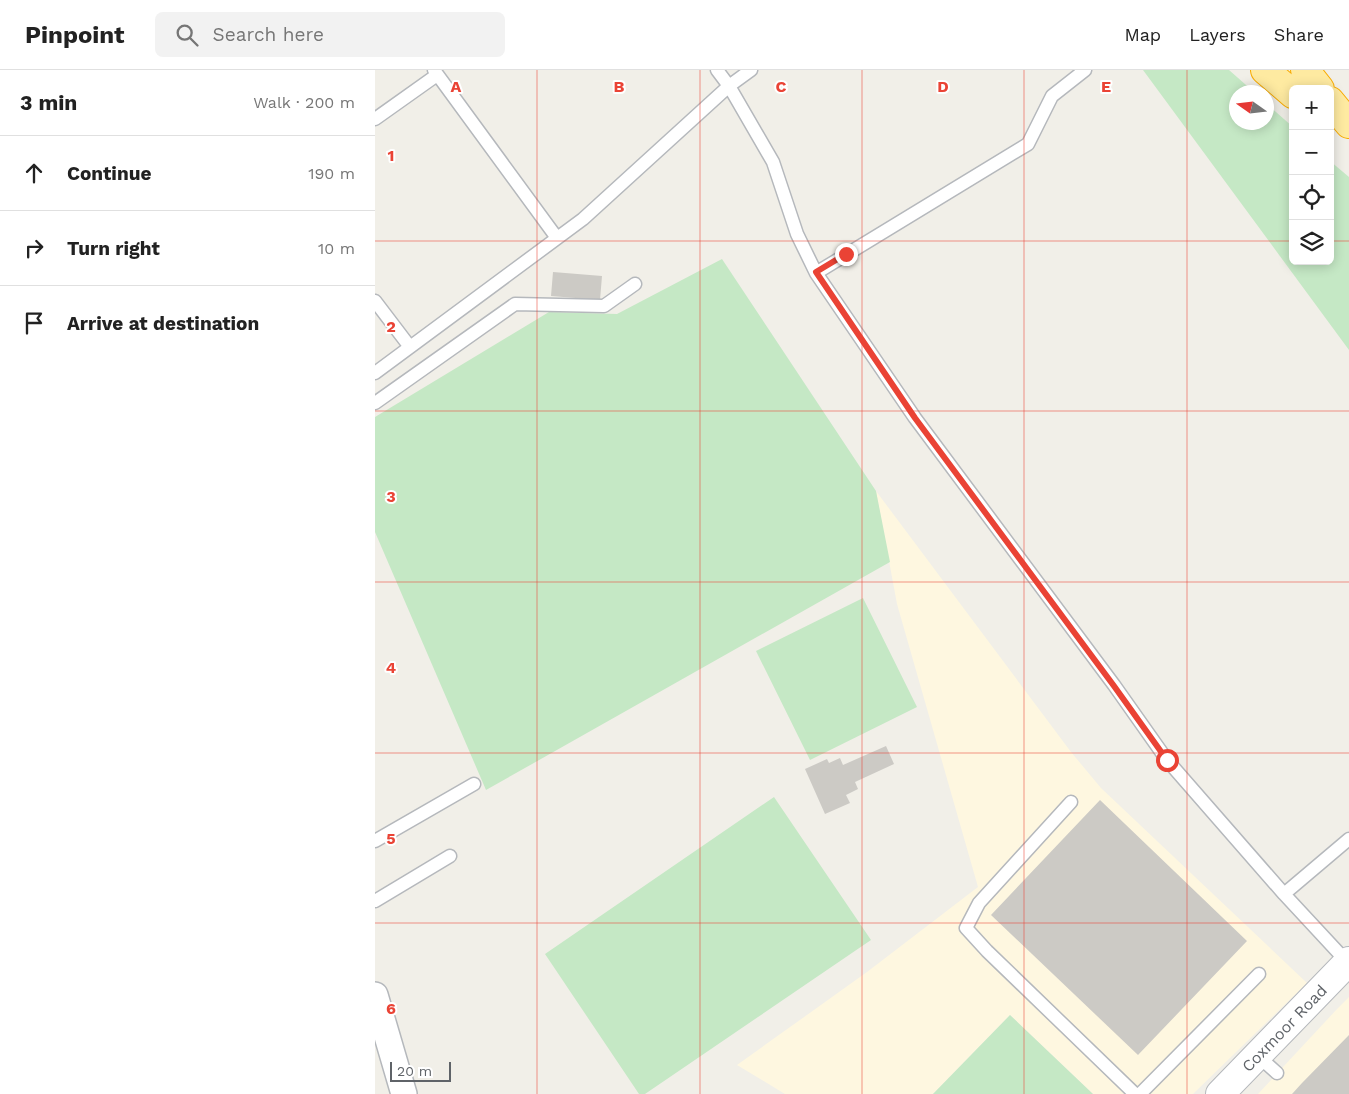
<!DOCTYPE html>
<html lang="en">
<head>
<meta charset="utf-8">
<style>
	body { margin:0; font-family:"Work Sans",sans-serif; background:#f2f2f2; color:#222 }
	.controls { position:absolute; right:15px; top:15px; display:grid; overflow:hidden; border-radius:8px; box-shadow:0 2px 12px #0003 }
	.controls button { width:45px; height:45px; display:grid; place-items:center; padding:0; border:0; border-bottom:1px solid #e0e0e0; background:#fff; color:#222; font:25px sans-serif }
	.compass { position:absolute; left:854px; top:15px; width:45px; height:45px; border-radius:50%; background:#fff; box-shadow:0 2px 12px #0003; rotate:284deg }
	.scale { position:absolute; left:15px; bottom:12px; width:61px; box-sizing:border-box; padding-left:5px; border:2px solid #5f6368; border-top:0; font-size:14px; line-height:18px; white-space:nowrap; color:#5f6368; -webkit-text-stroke:4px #fff; paint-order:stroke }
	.stop { position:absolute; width:15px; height:15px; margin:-11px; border:4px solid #ea4335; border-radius:50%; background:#fff }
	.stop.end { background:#ea4335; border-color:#fff; box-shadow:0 1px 5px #0008 }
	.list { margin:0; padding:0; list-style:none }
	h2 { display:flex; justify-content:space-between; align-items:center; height:65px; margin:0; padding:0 20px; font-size:21px }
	h2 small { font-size:16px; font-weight:400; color:#767676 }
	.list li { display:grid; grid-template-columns:32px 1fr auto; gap:15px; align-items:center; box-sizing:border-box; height:75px; padding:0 20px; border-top:1px solid #e0e0e0 }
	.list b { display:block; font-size:19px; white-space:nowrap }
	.list em { font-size:16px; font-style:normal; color:#767676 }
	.icon { flex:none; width:28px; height:28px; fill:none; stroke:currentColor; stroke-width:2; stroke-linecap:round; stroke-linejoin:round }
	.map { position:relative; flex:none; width:974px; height:1024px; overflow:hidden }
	header { display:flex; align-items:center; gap:30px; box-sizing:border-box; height:70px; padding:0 25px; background:#fff; border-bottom:1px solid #e0e0e0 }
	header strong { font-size:24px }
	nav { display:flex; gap:28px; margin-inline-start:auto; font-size:18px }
	.search { width:350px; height:45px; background:#f2f2f2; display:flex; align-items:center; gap:12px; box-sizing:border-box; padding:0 18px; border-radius:8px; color:#767676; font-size:19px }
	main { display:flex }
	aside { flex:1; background:#fff }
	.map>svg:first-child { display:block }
	.commercial { fill:#fef7e0 }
	.green { fill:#c5e8c5 }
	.building { fill:#cccac5 }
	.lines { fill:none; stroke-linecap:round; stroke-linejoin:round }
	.service-casing { stroke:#b5b8bc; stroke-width:15 }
	.minor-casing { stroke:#b5b8bc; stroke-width:28 }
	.tertiary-casing { stroke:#b5b8bc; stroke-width:30 }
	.trunk-casing { stroke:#f9ab00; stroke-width:30 }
	.service { stroke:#fff; stroke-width:12 }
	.minor { stroke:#fff; stroke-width:25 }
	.tertiary { stroke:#fff; stroke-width:28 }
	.trunk { stroke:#feeaa1; stroke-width:28 }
	.route { stroke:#ea4335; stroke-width:6 }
	.grid { fill:none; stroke:#ea4335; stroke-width:1; stroke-opacity:0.55 }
	.labels { text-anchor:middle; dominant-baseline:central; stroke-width:4; stroke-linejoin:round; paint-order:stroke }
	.street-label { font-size:16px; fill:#5f6368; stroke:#fff }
	.grid-label { font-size:16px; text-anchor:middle; font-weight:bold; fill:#ea4335; stroke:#fff; stroke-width:4; stroke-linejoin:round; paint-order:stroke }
</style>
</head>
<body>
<header>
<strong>Pinpoint</strong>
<div class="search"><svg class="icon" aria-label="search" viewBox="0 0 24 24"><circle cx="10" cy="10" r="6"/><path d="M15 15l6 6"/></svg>Search here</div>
<nav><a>Map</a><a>Layers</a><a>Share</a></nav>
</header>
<main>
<aside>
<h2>3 min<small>Walk · 200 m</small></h2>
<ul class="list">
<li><svg class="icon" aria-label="ahead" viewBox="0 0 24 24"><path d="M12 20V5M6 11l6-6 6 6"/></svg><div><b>Continue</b></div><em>190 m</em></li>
<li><svg class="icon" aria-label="right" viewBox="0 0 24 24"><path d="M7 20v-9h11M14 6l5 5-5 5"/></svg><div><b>Turn right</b></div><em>10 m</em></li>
<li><svg class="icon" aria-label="arrive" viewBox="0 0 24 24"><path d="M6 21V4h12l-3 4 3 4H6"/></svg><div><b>Arrive at destination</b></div></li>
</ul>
</aside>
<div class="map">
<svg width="974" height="1024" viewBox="0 0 974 1024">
	<rect width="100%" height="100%" fill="#f1efe8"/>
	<path class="commercial" d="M501,421L696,682L726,718L932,913L818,1024H718L635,945L558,1024H410L362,995L492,902L603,817L522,534Z
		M974,927V1024H883L963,938Z"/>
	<path class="green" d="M768,0H854L879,22H862V52H892V34L918,57V191H955V91L974,107V280Z
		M347,189L501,421L515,492L111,720L0,462V347L174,242L242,244Z
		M488,528L542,637L435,690L381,581Z
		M399,727L496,870L270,1024H264L170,884Z
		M635,945L718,1024H558Z"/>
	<path class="building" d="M178,202L227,206L225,230L176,226Z
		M511,676L519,694L480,712L483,719L471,725L475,733L450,744L430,699L452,689L454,693L465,688L468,695Z
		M725,730L872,871L763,985L616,845Z
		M974,965V1024H917L927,1013Z"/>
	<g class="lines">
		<g class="service-casing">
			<path id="service" d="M59,0L182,168
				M342,0L354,16L398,92L422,164L441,203L540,348L739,615L792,690L909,824L973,893
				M0,49L62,5
				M441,203L653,74L677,26L710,0
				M0,231L35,277
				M0,303L208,149L354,16L376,0
				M0,333L140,234L229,236L260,214
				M696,732L604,833L591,858L612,881L760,1024
				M0,771L99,714
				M909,824L974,769
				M0,831L75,786
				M882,985L902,1003
				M765,1024L884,904"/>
		</g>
		<g class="minor-casing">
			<path id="minor" d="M0,925L29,1024"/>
		</g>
		<g class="tertiary-casing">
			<g id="tertiary">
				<path id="s1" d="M845,1024L974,891"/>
			</g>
		</g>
		<g class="trunk-casing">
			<path id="trunk" d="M890,0L918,24
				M930,0L945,19
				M955,31L974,54"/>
		</g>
		<use href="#service" class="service"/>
		<use href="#minor" class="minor"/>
		<use href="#tertiary" class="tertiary"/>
		<use href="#trunk" class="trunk"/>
	</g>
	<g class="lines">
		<path class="route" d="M471,184L441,202L540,348L739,616L792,690"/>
	</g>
	<path class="grid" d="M162,0V1024M325,0V1024M487,0V1024M649,0V1024M812,0V1024M0,171H918M955,171H974M0,341H974M0,512H974M0,683H974M0,853H974"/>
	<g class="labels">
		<g class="street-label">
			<text stroke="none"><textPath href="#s1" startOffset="92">Coxmoor Road</textPath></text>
		</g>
	</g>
	<g class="grid-label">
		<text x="81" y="22">A</text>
		<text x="244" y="22">B</text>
		<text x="406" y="22">C</text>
		<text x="568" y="22">D</text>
		<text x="731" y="22">E</text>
		<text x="16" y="91">1</text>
		<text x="16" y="262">2</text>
		<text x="16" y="432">3</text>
		<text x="16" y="603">4</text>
		<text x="16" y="774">5</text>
		<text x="16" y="944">6</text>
	</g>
</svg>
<div class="controls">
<button>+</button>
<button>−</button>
<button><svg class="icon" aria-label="locate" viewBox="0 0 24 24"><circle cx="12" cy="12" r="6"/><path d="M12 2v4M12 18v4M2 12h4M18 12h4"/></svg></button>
<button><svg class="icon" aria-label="layers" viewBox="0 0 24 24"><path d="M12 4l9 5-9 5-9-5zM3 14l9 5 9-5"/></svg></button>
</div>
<svg class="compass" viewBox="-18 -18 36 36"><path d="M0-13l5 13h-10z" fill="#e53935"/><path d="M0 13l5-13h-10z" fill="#767676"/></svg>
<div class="scale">20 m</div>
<div class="stop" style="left:792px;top:690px"></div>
<div class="stop end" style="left:471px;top:184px"></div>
</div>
</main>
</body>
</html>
